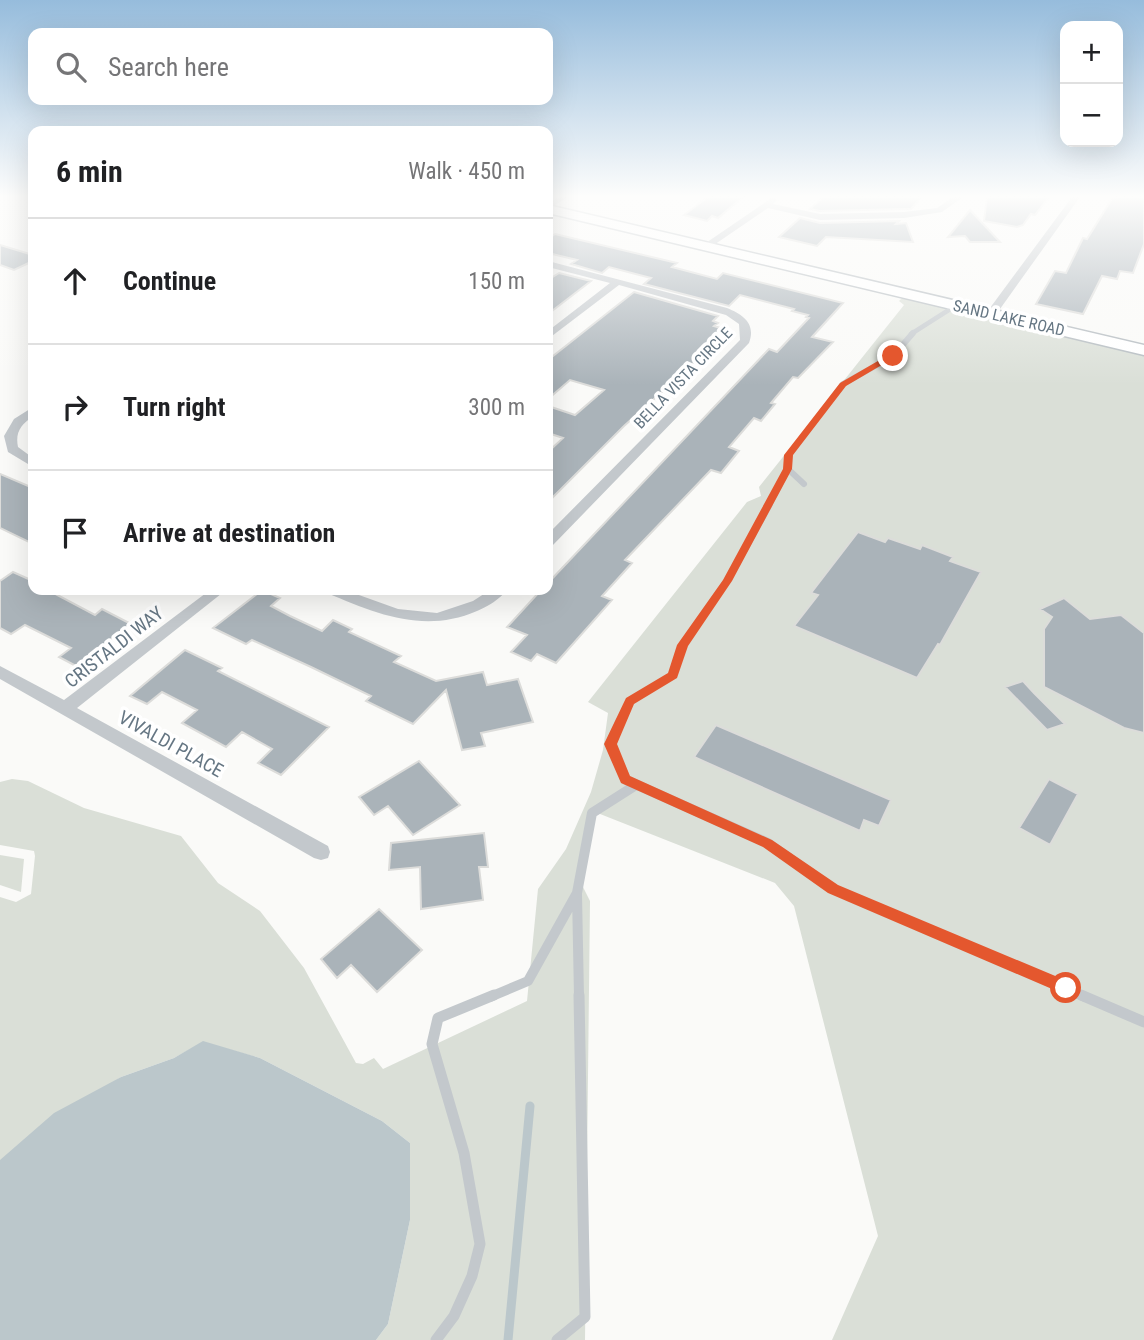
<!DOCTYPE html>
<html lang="en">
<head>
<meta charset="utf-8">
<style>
	body { margin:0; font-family:"Roboto Condensed",sans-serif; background:#f6f6f6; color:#202124 }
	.controls { position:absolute; right:21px; top:21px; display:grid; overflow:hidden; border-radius:14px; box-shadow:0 7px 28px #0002 }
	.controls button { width:63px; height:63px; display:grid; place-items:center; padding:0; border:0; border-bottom:2px solid #e0e0e0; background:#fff; color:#202124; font:35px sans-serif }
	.stop { position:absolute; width:21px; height:21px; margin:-16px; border:5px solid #e4572e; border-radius:50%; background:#fff }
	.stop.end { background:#e4572e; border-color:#fff; box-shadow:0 2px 7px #0008 }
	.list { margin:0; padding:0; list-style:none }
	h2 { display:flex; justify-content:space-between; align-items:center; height:91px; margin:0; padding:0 28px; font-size:30px }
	h2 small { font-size:23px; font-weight:400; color:#757577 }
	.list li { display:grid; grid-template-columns:46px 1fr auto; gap:21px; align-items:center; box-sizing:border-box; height:126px; padding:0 28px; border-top:2px solid #e0e0e0 }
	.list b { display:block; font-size:26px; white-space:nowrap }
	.list em { font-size:23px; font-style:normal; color:#757577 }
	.icon { flex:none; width:38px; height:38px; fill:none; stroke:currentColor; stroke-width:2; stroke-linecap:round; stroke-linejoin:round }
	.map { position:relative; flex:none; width:1144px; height:1340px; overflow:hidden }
	.search { position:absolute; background:#fff; box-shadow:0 7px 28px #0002; left:28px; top:28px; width:525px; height:77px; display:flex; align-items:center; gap:18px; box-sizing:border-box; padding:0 24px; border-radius:14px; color:#757577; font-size:26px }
	.panel { position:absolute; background:#fff; box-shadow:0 7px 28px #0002; left:28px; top:126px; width:525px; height:469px; border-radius:14px }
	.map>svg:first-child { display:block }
	.green { fill:#dadfd7 }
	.water { fill:#bbc7cb }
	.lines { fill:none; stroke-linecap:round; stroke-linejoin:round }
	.stream { stroke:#bbc7cb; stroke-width:9 }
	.building { fill:#aab3b9; stroke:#dcdcda; stroke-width:2 }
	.secondary-casing { stroke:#b3babf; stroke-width:3 }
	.lane-far4 { stroke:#c3c8cc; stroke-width:4.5 }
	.lane-far3 { stroke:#c3c8cc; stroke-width:6 }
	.lane-far2 { stroke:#c3c8cc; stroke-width:7 }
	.lane-far1 { stroke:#c3c8cc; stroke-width:10 }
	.lane { stroke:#c3c8cc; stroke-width:11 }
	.street { fill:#c3c8cc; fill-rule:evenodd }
	.secondary { fill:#fff; fill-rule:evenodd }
	.route { fill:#e4572e }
	.labels { text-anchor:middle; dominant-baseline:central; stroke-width:7; stroke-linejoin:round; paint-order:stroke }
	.far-street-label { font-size:16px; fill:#657683; stroke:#fff }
	.street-label { font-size:19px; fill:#657683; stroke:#fff }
</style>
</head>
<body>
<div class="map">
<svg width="1144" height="1340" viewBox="0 0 1144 1340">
	<rect width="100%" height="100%" fill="#fafaf8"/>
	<path class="green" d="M903,297L1144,354V1340H832L878,1236L794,906L775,883L595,812L581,883L590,901L585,1340H376L388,1324L410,1220V1143L382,1121L260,1058L203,1042L174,1058L121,1077L28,1137L0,1161V897L16,902L31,894L35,856L34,851L0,845V782L12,779L28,781L84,808L181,836L218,883L260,911L304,968L356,1063L363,1064L374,1058L383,1069L527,1001L538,889L566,849L591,792L603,750L608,713L588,702L747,502L761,496L759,487L904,305L899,301Z
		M0,855L24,859L21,892L0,885Z"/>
	<path class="water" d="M203,1041L260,1058L382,1121L410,1143V1220L388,1324L376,1340H0V1160L54,1113L121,1077L174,1058Z"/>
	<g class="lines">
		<path class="stream" d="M508,1340L530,1106"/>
	</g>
	<path class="building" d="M708,197H743L718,218L712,216L707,221L684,215Z
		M823,197H922L911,209H904L820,211L810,209Z
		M987,197H1049L1035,215L1031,214L1023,225L1017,227L984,221Z
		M1113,197H1144V244L1133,273L1120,271L1117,279L1102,276L1083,314L1036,304L1055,271L1066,273L1083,238L1087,239Z
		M970,210L1000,242H970L965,236L948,237Z
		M800,218L820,223L899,221L896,224L906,223L913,242L826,237L817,246L779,237Z
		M555,234L677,263L672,267L717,279L723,273L843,303L812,337L833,342L798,378L793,377L771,403L775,404L761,421L754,418L729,447L739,451L721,473L711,470L625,560L632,563L602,596L612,600L556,663L537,654L531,661L511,652L527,635L507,627L541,590H548V583L769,349L777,352L809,318L806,317L808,315L792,311L794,309L740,295L729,306L644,284L651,278L609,267L602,273L571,264L577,260L548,253V239Z
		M0,245L33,255V261L14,270L0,265Z
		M559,273L591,281L548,314V280Z
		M634,292L718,316L713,321L718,323L714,326L724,329L699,353L701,354L692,365L624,426L548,502V452L563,438L548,433V406L575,415L604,390L570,380L548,399V360Z
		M0,474L33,488V544L0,528Z
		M858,532L885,542L888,538L920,549L922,545L953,557L950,561L981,572L940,645L938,644L917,678L794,626L818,595L811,593Z
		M13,572L33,581V590H48L95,615L102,609L131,624L76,666L59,657L71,648L25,625L11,634L0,628V581Z
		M262,590L280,598L271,606L290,616L322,631L333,620L352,629L349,632L401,656L394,662L436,681L483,672L487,685L518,679L533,722L481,733L485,746L462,750L446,690L413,724L366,701L371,696L311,667L252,640L246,644L213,628Z
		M1064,598L1090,619L1121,615L1144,633V733L1124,728L1044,687V629L1052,617L1040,609Z
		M185,650L222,668L218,671L329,727L281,775L258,763L272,749L242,732L226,747L182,723L197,710L162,692L147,704L130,696Z
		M1023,681L1034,693L1065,724L1047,730L1005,687Z
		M716,725L891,800L879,826L864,820L860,831L694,757Z
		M419,761L460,805L413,835L388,806L374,815L359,797Z
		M1049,779L1078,794L1050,845L1019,828Z
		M484,833L488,867H479L483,900L421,909L420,867L389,870L391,843Z
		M379,909L422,950L377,992L351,965L337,978L321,959Z"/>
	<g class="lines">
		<g class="secondary-casing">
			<path id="secondary" d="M548,205L1144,345V355L548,213Z"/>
		</g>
		<path class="lane-far4" d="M911,334L955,306"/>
		<path class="lane-far3" d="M804,484L788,469L789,455L843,384L893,356L913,333
			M768,507L788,469"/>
		<path class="lane-far2" d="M620,723L630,701L673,675L682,645L727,581L769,505"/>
		<path class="lane-far1" d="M620,722L610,744L626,780L768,843L833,889L1085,997
			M577,894L579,997
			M490,997L528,981L577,893L592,813L636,785"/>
		<path class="lane" d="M1081,995L1144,1022
			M436,1340L454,1316L472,1276L480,1244L464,1153L432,1044L438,1018L494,995
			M557,1340L585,1317L579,995"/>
		<path class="street" d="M558,197H568L548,209V204Z
			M953,197H963L942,212L904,218L820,220L768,208L708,249L700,247L773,197L777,200L773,204L820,214L904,212L937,208Z
			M1072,197H1080L995,316H987V312Z
			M548,261L727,308C744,315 756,324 749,343L553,545L548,546V534L740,340L739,324L726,315L619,285L548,339V331L610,283L548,267Z
			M33,407V416C21,425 15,432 18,447L33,458V467L8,452L4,436L14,419Z
			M210,590H226L77,708L328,846L330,852L328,858L321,860L314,858L0,679V666L64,700Z
			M325,590H345L398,609L437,613L473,601L490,590H507C500,599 487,607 477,611C424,634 377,614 327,593Z"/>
		<use href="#secondary" class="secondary"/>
	</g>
	<linearGradient id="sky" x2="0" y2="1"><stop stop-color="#96bcdc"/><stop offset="0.51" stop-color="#fdfdfc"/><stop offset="1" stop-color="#fdfdfc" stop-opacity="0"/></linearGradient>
	<rect width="1144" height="385" fill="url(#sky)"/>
	<path class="route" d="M890,354L897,356L846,386L793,455L792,469L732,581L688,646L677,678L634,704L617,744L630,776L772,840L838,885L1072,983L1074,988L1072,993L1066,995L828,893L763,847L621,783L604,744L626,698L668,673L677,645L723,580L783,469L784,455L840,383Z"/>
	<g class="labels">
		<g class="far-street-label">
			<text transform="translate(1009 318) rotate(13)">SAND LAKE ROAD</text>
			<text transform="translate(683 378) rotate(-46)">BELLA VISTA CIRCLE</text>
		</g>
		<g class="street-label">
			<text transform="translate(114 647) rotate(-38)">CRISTALDI WAY</text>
			<text transform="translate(171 744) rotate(29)">VIVALDI PLACE</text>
		</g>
	</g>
</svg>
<div class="controls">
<button>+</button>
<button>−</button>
</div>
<div class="stop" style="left:1066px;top:988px"></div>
<div class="stop end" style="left:893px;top:356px"></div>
<div class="search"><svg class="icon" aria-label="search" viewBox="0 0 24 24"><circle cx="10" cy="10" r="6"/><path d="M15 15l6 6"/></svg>Search here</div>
<section class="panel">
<h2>6 min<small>Walk · 450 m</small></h2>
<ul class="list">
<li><svg class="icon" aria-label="ahead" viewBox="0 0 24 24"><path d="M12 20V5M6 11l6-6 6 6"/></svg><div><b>Continue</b></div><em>150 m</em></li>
<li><svg class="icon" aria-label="right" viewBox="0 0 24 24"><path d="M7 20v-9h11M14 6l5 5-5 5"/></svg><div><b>Turn right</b></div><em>300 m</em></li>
<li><svg class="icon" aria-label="arrive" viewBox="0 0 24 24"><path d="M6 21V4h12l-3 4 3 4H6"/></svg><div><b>Arrive at destination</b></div></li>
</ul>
</section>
</div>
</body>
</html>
